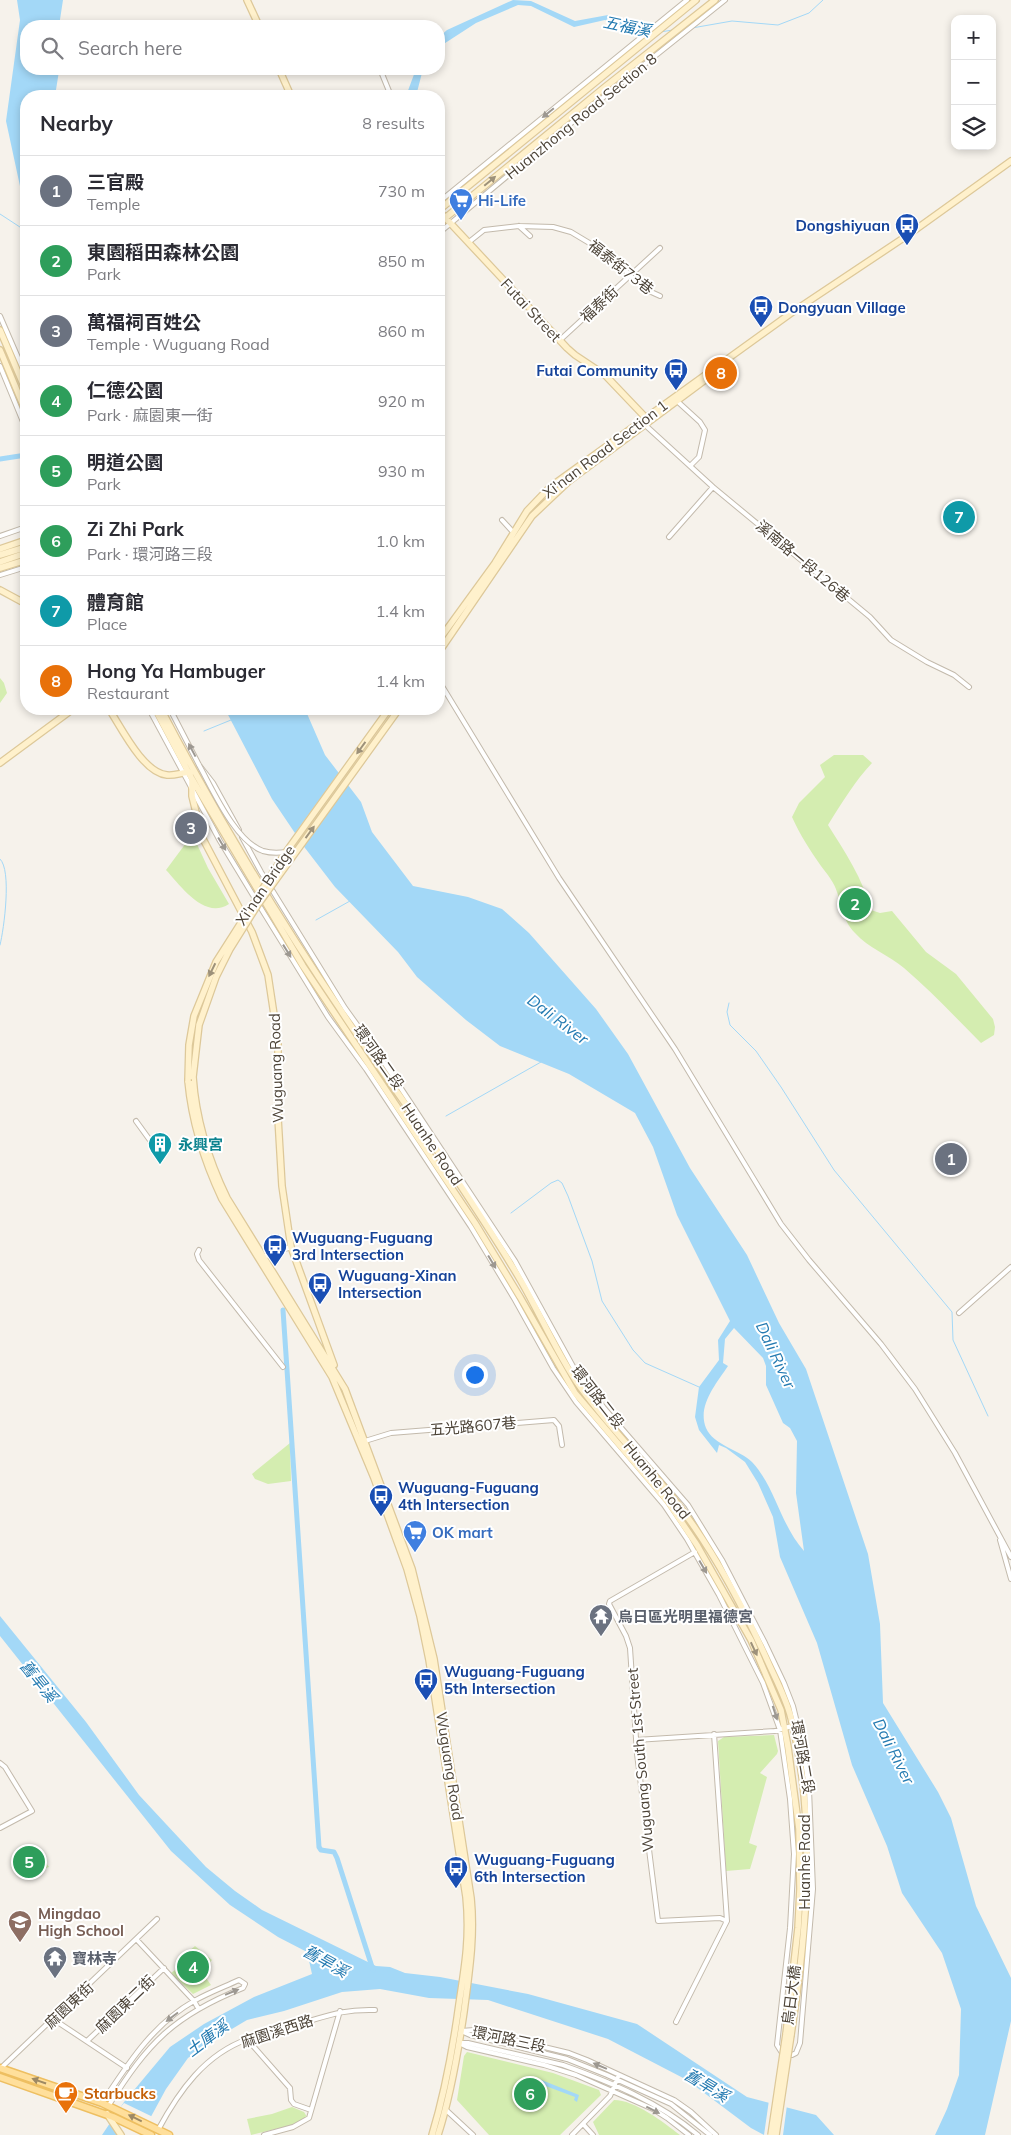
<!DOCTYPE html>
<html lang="en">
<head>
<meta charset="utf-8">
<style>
	body { margin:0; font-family:Mulish,"Noto Sans TC",sans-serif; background:#f2f2f3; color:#2b2b33 }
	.controls { position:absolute; right:15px; top:15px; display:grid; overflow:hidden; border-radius:10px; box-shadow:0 2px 8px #0003 }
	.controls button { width:45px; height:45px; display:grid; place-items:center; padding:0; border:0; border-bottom:1px solid #e1e1e2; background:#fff; color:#2b2b33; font:25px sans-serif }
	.you { position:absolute; left:474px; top:1374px; width:18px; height:18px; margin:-12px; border:4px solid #fff; border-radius:50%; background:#1a73e8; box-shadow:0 0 0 8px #1a73e833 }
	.badge { display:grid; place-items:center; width:32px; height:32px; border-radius:50%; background:#2563eb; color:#fff; font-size:16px; font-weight:700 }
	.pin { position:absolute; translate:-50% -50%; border:2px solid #fff; box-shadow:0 1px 5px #0006 }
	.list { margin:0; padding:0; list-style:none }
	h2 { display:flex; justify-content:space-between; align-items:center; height:65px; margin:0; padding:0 20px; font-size:21px }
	h2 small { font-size:16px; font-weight:400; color:#7c7c81 }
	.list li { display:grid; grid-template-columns:32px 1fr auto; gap:15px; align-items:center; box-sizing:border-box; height:70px; padding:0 20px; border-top:1px solid #e1e1e2 }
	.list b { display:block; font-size:19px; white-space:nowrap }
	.list p { margin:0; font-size:16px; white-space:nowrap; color:#7c7c81 }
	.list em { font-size:16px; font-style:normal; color:#7c7c81 }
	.icon { flex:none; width:28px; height:28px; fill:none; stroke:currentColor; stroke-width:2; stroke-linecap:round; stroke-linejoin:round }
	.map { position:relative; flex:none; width:1011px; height:2135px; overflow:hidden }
	.search { position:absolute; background:#fff; box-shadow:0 2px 8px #0003; left:20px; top:20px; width:425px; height:55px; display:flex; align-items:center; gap:12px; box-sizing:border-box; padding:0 18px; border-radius:20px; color:#7c7c81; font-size:19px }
	.panel { position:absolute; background:#fff; box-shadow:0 2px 8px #0003; left:20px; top:90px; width:425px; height:625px; border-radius:20px }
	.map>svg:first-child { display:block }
	.green { fill:#d4edb0 }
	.water { fill:#a3d8f7; fill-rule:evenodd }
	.pier { fill:#f6f2eb }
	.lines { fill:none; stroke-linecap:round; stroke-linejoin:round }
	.stream { stroke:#a3d8f7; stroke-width:1 }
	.canal { stroke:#a3d8f7; stroke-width:5 }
	.street-casing { stroke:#c3baac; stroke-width:6 }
	.secondary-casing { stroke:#ddc899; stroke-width:8 }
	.primary-casing { stroke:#eebf61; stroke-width:9 }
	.street { stroke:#fff; stroke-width:4 }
	.secondary { stroke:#fff1cc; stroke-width:5.5 }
	.primary { stroke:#ffdf9b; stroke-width:6 }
	.street-bridge-casing { stroke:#c3baac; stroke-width:6; stroke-linecap:butt }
	.secondary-bridge-casing { stroke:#ddc899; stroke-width:8; stroke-linecap:butt }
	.street-bridge { stroke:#fff; stroke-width:4 }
	.secondary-bridge { stroke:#fff1cc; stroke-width:5.5 }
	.oneway { fill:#9d9891 }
	.oneway2 { fill:#9d917a }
	.oneway3 { fill:#9d8964 }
	.labels { text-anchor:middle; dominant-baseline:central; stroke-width:4; stroke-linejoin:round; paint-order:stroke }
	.street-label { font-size:15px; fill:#4c4337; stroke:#fff }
	.shop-label { font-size:15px; font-weight:bold; fill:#366cbe; stroke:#fff; text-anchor:start }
	.transit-label { font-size:15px; font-weight:bold; fill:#164399; stroke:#fff; text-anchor:start }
	.culture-label { font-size:15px; font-weight:bold; fill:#0d838f; stroke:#fff; text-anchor:start }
	.worship-label { font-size:15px; font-weight:bold; fill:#5b616d; stroke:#fff; text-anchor:start }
	.education-label { font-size:15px; font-weight:bold; fill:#785e54; stroke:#fff; text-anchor:start }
	.food-label { font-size:15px; font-weight:bold; fill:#c56008; stroke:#fff; text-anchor:start }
	.water-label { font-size:16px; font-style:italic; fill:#237ab1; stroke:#fff }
</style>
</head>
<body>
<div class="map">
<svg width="1011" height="2135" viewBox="0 0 1011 2135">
	<rect width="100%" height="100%" fill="#f6f2eb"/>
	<path class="green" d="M0,678L4,683L7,693L0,703Z
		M834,755H863L872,763C855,781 841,804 828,825C845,852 863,879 871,910L880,913L892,911L926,952L956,974L993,1019L995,1027L994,1035L981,1043C956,1018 931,991 904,968C889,955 868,948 855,933C842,919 843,908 837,892C834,882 827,874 821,866C810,850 800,835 792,817L799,803L825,777L820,765Z
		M196,842L208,868L229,904C204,920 181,886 166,870L186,843Z
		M290,1443L291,1481L268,1484L255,1479L252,1474Z
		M774,1735L778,1751L777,1754L760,1773L767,1777L749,1843L757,1846L750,1869L726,1871L718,1741L724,1737Z
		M36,1850L49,1867L28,1874L18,1875L12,1857Z
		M195,1946L212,1960L201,1971L211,1985L193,1994L171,1973L186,1962L182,1957Z
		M467,2052L553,2073L599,2090L601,2095L560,2135H489L457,2100L464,2056Z
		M614,2100C635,2100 663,2122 680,2135H599L593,2122Z
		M292,2107L304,2112L307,2117L296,2124L251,2135L247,2119L272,2114Z"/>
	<path class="water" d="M17,0H63L59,26H26V69H59V71L55,96H26V214L6,121L20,20Z
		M513,0L531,1L575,21L608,15L638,26L633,31L605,20L574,27L531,6L518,5L476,23L439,47V37L447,30Z
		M416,69H423L416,96H406Z
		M225,709H305L325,755L361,802L372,832L413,886L468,897L502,909L529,933L596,1009L628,1054L690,1168L747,1255L779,1323L806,1369L868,1554L880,1624L883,1703L938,1792L951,1818L976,1906L1011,1978V2021L985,2135H935L947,2109L959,2075L961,2009L942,1953L902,1893L887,1846L852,1765L817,1643L780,1557L773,1517L758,1483L745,1462L726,1448L719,1445L717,1453L699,1430L695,1417L699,1387L719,1360L718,1340L730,1321L677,1215L653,1147L635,1113L569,1074L500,1046L466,1020L417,977L398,952L335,887L305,848L272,799ZM734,1328L763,1358L766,1366V1385L783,1423L790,1428L797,1441L796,1493L804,1551C780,1524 776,1488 752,1462C740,1450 713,1445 706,1428C697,1406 716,1384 728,1366L723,1363L725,1339Z
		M0,1616L86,1722L139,1795L206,1867L235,1891L262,1910L376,1966L390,1967L405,1973L440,1977L528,1994L637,2024L747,2097L816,2115L834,2135H764L751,2128L687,2080L608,2039L488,2000L429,1998L380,1989L342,1992L284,2011L247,2020L210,2042L188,2058L166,2089L141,2135H102L124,2102L170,2047L204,2024L254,1997L312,1974L307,1952L278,1937L230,1905L171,1851L0,1636Z
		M539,2079L579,2095L577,2102L574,2100L575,2097L543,2085H540L537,2091H535Z"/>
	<path class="pier" d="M340,771L349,783L302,848L293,836Z
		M769,2100L787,2105L783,2135H764Z
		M124,2103L153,2117L143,2135H117L108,2122Z"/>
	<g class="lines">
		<path class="stream" d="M692,28L732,21L778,25L809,13L823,0
			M636,29L646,32
			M660,32L673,30
			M0,214L26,231
			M204,731L231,720
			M0,859C12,870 4,929 0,945
			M316,920L350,901
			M729,1003L727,1012L730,1025L756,1051L781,1087L834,1170L952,1312L953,1340L988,1416
			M446,1116L541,1062
			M511,1213L551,1183L558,1180L562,1183L568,1196L592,1261L602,1301L633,1350L645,1363L699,1387"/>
		<path class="canal" d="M0,459L26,455
			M283,1310L319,1847L321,1850L334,1852L337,1858L373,1970"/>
		<g class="street-casing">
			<path id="street" d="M380,69L391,96
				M439,202L687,0
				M519,226L530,236
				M439,233L560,132L725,0
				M469,242L484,230L519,226L553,227L571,232L601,250L649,291L660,296
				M0,316L26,376
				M560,340L660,248
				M0,366L26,429
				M677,401L700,422L705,430L699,457L690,466
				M644,424L713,487L870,617L891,640L927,662L954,675L969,687
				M502,520L513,532
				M0,536L26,527
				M669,537L713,487
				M0,575L26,567
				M439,681L559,878L675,1049L781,1224L809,1260L881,1344L915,1389L955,1453L1011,1557
				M149,709L220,841L262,910L328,1017L366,1069L471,1227L515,1300L553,1368L576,1402L664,1505L687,1539L719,1595L763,1683L780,1730L790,1799L794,1854L790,1928L777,2045L782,2053L792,2055L796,2053L800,2043L813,1889L809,1789L803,1747L793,1706L784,1683L765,1643L722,1560L688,1505L604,1408L575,1370L515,1261L381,1058L345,1008L261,872L242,837
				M170,709L199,765L213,783L239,830
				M136,1121L157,1150
				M199,1250L197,1254L199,1260L283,1367
				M263,1257L291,1247
				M959,1313L1011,1267
				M365,1441L391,1433L554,1420L559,1426L562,1445
				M1000,1540L1011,1579
				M695,1552L610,1601L609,1604L626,1636L630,1648L637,1754L658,1921L720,1918L727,1921
				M636,1740L775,1731L795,1725
				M0,1763L5,1767L32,1811L0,1828
				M137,1940L194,2001L198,2008
				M53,2019L127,2068
				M676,2022L727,1921L714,1734
				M461,2031L474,2030L569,2053L587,2060L674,2100L691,2112L716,2135
				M461,2031L470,2035L567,2059L607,2075L671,2104L710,2135
				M247,2039L290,2088L291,2100L294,2104L311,2110
				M87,2041L164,1968
				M459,2043H468L563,2065C610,2082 659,2102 698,2135
				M459,2043L467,2047L544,2065L576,2075L653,2109L667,2118L689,2135
				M1,2068L157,1919
				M102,2103C128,2064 152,2025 194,2001C208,1993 224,1987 239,1980L245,1984L243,1988C173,2016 148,2043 109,2105
				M445,2109L473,2135
				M583,2124L593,2135
				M158,2130C179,2091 205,2054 248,2039C264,2033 280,2029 296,2025C327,2016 342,2009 375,2010
				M264,2135L293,2127L309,2118L340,2011
				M572,2135L610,2096L618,2077"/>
		</g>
		<g class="secondary-casing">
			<path id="secondary" d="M247,0L259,26
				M279,69L291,96
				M439,210L696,0
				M439,211L567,348L575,355L605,375L646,418
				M439,223L605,87L715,0
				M0,330L26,391
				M0,350L26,412
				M0,549L26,540
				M0,555L26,547
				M0,562L26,553
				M0,568L26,560
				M0,590L26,604
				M439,640L495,563L527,511L550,487L794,311L908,235L1011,161
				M439,652L532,516L569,481L705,380
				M109,709C121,727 143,773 167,775C175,776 183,772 191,772
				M155,709L192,779L303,966L475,1223L520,1297L575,1393L668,1502L697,1545L751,1640L781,1710L788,1747L799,1829L800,1889L798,1928L786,2034
				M161,709C214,811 275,913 340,1009C370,1056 404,1100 435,1147C464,1191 494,1235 521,1281C540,1314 555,1349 576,1381C604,1422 641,1458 673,1498C712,1547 742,1604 768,1662C776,1680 786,1698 791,1718C817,1821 807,1931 791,2035
				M0,763L73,709
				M192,780V796L202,837L252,932L268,975L278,1041V1118L282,1186L291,1247L334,1365
				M193,1077C196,1120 208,1159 227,1198L345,1389L412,1569L434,1659L471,1898C475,1937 469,1973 464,2012C458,2053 451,2095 438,2135
				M188,1081C192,1124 204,1161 222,1199L332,1377L374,1478L407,1569L420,1616L429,1660L466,1897C470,1936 465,1966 459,2004C453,2048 445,2092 432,2135
				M107,2114L121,2135"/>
		</g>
		<g class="primary-casing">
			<path id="primary" d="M0,2068L102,2103L169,2135
				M0,2077L113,2117L151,2135"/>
		</g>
		<use href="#street" class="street"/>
		<use href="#secondary" class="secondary"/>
		<use href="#primary" class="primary"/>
		<g class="street-bridge-casing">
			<path id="street-bridge" d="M199,765C213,790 235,841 263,851C270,853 279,853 286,852"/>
		</g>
		<g class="secondary-bridge-casing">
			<path id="secondary-bridge" d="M193,1077L199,1025L216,977L230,949L257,906L399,709
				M188,1081L189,1045L194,1016L216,962L286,852L389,709
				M771,2135L786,2034
				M776,2135L791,2035"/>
		</g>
		<use href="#street-bridge" class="street-bridge"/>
		<use href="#secondary-bridge" class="secondary-bridge"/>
	</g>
	<defs><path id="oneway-solid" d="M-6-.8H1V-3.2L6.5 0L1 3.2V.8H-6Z" transform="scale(1.25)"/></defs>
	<g class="oneway">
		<use href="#oneway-solid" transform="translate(548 113) rotate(141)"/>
		<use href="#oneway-solid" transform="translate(192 750) rotate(-118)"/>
		<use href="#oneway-solid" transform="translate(222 844) rotate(59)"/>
		<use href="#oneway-solid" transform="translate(287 951) rotate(58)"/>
		<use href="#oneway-solid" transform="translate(492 1262) rotate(59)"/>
		<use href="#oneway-solid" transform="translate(703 1567) rotate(60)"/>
		<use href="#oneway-solid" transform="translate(775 1713) rotate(72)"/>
		<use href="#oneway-solid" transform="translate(232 1992) rotate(-22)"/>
		<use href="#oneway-solid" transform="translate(172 2017) rotate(143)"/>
		<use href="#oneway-solid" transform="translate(600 2066) rotate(-157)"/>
		<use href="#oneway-solid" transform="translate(653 2110) rotate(27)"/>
	</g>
	<g class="oneway2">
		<use href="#oneway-solid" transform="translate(490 181) rotate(-40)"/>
		<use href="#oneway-solid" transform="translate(361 748) rotate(126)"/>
		<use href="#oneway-solid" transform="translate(310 832) rotate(-54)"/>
		<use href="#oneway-solid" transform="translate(212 970) rotate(116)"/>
		<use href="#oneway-solid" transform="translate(754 1649) rotate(65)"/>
	</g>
	<g class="oneway3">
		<use href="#oneway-solid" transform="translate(39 2081) rotate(-161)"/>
		<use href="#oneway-solid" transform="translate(135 2118) rotate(-154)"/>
	</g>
	<defs>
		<g id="supermarket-pin" transform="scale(1.25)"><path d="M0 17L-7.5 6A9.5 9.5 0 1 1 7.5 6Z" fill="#3f7fe0" stroke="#fff"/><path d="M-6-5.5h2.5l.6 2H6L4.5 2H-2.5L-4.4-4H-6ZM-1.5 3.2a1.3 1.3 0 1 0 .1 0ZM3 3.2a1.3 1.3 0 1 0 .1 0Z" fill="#fff"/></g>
		<g id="bus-pin" transform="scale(1.25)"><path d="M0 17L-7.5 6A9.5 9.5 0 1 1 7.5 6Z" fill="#1a4fb4" stroke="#fff"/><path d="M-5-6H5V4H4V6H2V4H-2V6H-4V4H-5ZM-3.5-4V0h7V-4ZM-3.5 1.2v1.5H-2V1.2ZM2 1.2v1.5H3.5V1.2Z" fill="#fff"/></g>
		<g id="building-pin" transform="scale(1.25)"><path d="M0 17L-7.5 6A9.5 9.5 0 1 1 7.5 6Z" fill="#0f9aa8" stroke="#fff"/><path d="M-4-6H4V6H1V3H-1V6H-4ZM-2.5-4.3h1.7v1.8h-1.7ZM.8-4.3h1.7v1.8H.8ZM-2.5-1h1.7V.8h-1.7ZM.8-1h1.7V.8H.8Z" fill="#fff"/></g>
		<g id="temple-pin" transform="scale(1.25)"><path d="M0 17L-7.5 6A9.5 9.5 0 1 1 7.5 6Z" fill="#6b7280" stroke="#fff"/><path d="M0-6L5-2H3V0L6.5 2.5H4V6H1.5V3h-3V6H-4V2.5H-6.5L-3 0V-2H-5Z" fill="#fff"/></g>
		<g id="school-pin" transform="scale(1.25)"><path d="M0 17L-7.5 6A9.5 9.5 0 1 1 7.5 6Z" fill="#8d6e63" stroke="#fff"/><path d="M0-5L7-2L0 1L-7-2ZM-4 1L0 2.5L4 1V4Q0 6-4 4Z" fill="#fff"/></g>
		<g id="cafe-pin" transform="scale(1.25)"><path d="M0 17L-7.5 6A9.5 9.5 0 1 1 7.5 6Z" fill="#e8710a" stroke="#fff"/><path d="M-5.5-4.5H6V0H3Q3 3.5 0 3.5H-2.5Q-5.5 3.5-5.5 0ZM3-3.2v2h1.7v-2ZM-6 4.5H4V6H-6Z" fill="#fff"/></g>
	</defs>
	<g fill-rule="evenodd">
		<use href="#supermarket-pin" x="461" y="200"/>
		<use href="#bus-pin" x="907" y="225"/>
		<use href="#bus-pin" x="761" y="307"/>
		<use href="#bus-pin" x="676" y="370"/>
		<use href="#building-pin" x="160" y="1144"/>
		<use href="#bus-pin" x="275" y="1246"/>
		<use href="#bus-pin" x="320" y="1284"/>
		<use href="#bus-pin" x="381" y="1496"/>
		<use href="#supermarket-pin" x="415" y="1532"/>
		<use href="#temple-pin" x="601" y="1616"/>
		<use href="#bus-pin" x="426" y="1680"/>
		<use href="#bus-pin" x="456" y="1868"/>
		<use href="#school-pin" x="20" y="1922"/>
		<use href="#temple-pin" x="55" y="1958"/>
		<use href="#cafe-pin" x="66" y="2093"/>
	</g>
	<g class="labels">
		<g class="street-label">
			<text transform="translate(581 116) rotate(-39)">Huanzhong Road Section 8</text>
			<text transform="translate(621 267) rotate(38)">福泰街73巷</text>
			<text transform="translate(599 304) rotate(-43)">福泰街</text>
			<text transform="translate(531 310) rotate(47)">Futai Street</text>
			<text transform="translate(605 449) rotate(-37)">Xi'nan Road Section 1</text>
			<text transform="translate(803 561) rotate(40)">溪南路一段126巷</text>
			<text transform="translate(265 885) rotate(-56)">Xi'nan Bridge</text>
			<text transform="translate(379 1057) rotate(55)">環河路二段</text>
			<text transform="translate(276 1068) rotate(-92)">Wuguang Road</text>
			<text transform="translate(432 1144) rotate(56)">Huanhe Road</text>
			<text transform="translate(598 1397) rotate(52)">環河路二段</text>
			<text transform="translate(473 1426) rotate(-5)">五光路607巷</text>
			<text transform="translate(657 1480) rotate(51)">Huanhe Road</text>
			<text transform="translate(803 1757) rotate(80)">環河路二段</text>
			<text transform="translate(640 1760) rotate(-95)">Wuguang South 1st Street</text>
			<text transform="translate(450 1766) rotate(81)">Wuguang Road</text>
			<text transform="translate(804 1862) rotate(-90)">Huanhe Road</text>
			<text transform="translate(791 1995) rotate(-83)">烏日大橋</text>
			<text transform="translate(125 2004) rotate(-44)">麻園東二街</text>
			<text transform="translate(69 2005) rotate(-43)">麻園東街</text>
			<text transform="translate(277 2031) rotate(-18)">麻園溪西路</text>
			<text transform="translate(509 2039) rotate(12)">環河路三段</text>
		</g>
		<g class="shop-label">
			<text x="478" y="200">Hi-Life</text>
			<text x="432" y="1532">OK mart</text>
		</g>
		<g class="transit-label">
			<text x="890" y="225" text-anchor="end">Dongshiyuan</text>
			<text x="778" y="307">Dongyuan Village</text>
			<text x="658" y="370" text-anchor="end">Futai Community</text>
			<text x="292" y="1237">Wuguang-Fuguang<tspan x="292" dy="17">3rd Intersection</tspan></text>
			<text x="338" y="1275">Wuguang-Xinan<tspan x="338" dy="17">Intersection</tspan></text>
			<text x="398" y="1487">Wuguang-Fuguang<tspan x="398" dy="17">4th Intersection</tspan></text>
			<text x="444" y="1671">Wuguang-Fuguang<tspan x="444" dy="17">5th Intersection</tspan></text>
			<text x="474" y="1859">Wuguang-Fuguang<tspan x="474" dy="17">6th Intersection</tspan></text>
		</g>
		<g class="culture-label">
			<text x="178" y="1144">永興宮</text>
		</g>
		<g class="worship-label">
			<text x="618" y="1616">烏日區光明里福德宮</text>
			<text x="72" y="1958">寶林寺</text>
		</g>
		<g class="education-label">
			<text x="38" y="1913">Mingdao<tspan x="38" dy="17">High School</tspan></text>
		</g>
		<g class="food-label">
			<text x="84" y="2093">Starbucks</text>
		</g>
		<g class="water-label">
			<text transform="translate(627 26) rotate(12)">五福溪</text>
			<text transform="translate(558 1019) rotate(37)">Dali River</text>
			<text transform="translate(776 1355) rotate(65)">Dali River</text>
			<text transform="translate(39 1681) rotate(51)">舊旱溪</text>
			<text transform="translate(894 1751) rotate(63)">Dali River</text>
			<text transform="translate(326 1961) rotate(29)">舊旱溪</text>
			<text transform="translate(207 2038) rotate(-37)">土庫溪</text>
			<text transform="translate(707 2085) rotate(31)">舊旱溪</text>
		</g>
	</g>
</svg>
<div class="controls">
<button>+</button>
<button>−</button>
<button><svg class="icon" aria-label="layers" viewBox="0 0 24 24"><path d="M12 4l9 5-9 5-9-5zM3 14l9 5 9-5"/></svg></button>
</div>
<div class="you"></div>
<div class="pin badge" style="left:951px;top:1159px;background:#6b7280">1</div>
<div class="pin badge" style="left:855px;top:904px;background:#2e9e5b">2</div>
<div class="pin badge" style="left:191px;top:828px;background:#6b7280">3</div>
<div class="pin badge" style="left:193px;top:1967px;background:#2e9e5b">4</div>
<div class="pin badge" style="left:29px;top:1862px;background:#2e9e5b">5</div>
<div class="pin badge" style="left:530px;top:2094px;background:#2e9e5b">6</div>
<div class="pin badge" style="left:959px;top:517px;background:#0f9aa8">7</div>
<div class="pin badge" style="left:721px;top:373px;background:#e8710a">8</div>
<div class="search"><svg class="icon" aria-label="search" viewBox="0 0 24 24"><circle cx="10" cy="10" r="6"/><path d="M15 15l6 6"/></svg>Search here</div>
<section class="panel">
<h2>Nearby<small>8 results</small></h2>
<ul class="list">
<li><span class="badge" style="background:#6b7280">1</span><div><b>三官殿</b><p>Temple</p></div><em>730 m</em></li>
<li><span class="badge" style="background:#2e9e5b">2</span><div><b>東園稻田森林公園</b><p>Park</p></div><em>850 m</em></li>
<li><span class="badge" style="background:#6b7280">3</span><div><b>萬福祠百姓公</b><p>Temple · Wuguang Road</p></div><em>860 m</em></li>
<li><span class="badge" style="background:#2e9e5b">4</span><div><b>仁德公園</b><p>Park · 麻園東一街</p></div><em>920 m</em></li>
<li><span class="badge" style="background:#2e9e5b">5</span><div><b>明道公園</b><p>Park</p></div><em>930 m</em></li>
<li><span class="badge" style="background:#2e9e5b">6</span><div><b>Zi Zhi Park</b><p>Park · 環河路三段</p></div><em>1.0 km</em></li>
<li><span class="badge" style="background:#0f9aa8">7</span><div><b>體育館</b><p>Place</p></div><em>1.4 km</em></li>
<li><span class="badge" style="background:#e8710a">8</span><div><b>Hong Ya Hambuger</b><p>Restaurant</p></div><em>1.4 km</em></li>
</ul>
</section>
</div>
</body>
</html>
